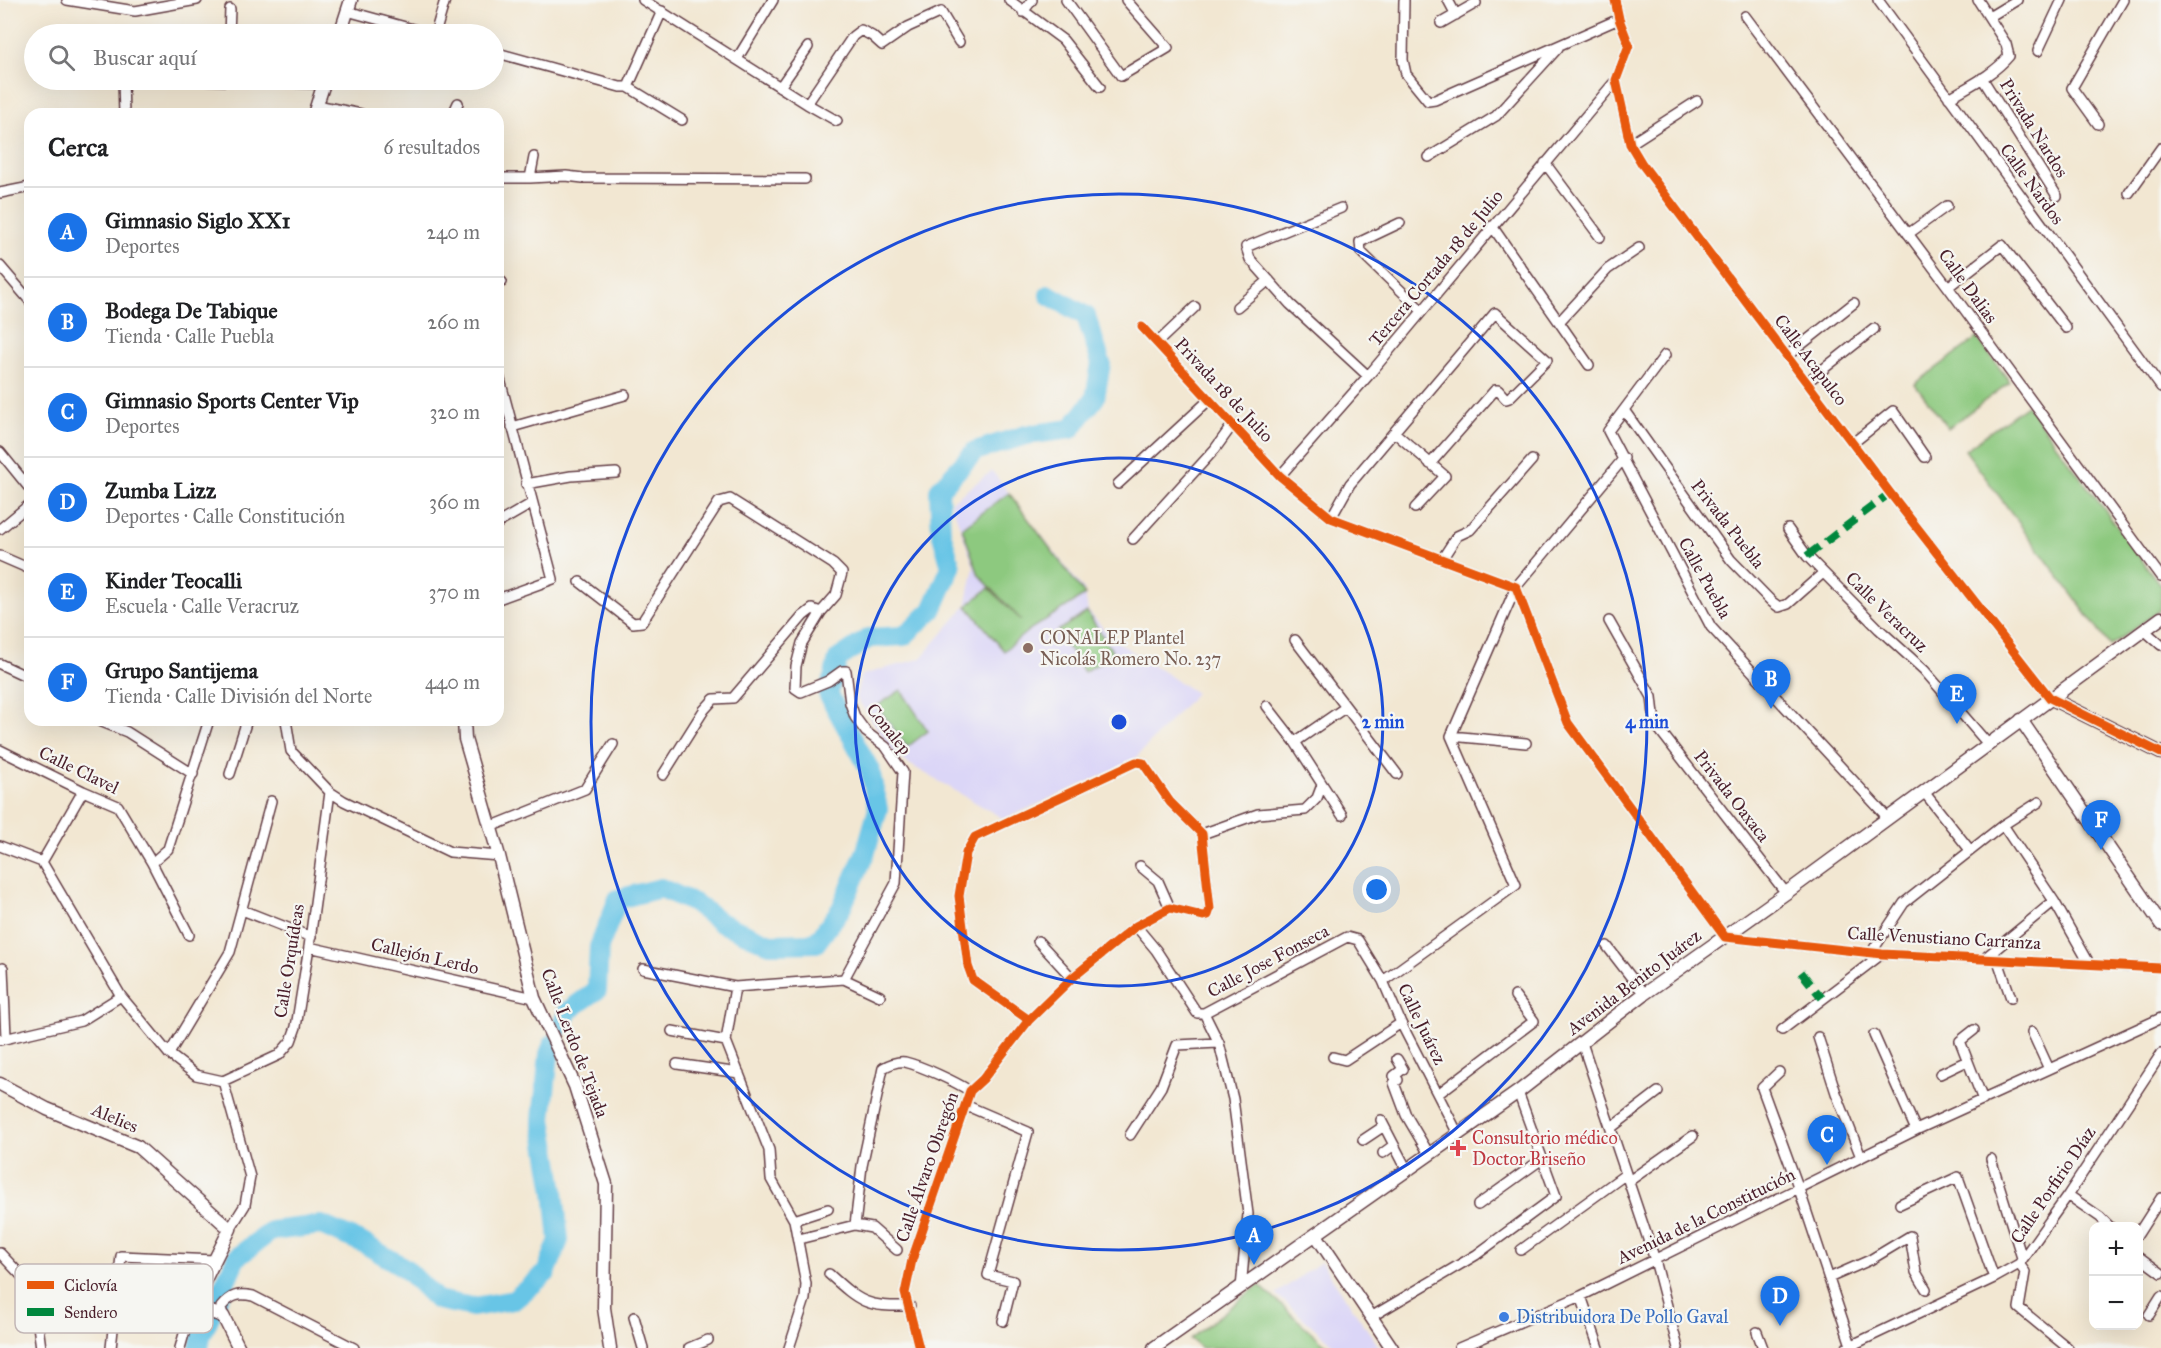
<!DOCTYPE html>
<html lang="es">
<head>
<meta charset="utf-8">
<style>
	body { margin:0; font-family:"IM FELL Great Primer",serif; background:#f6f6f6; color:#202124 }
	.controls { position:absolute; right:18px; bottom:18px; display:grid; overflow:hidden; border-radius:12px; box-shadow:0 6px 24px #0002 }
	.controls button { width:54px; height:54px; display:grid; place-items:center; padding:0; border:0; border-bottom:2px solid #e0e0e0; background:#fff; color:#202124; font:30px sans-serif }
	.you { position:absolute; left:1377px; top:890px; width:21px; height:21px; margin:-15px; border:4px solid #fff; border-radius:50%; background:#1a73e8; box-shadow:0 0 0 9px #1a73e833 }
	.badge { display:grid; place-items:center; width:39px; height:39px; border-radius:50%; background:#1a73e8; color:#fff; font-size:20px; font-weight:700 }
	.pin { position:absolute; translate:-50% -50px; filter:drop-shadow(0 2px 3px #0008) }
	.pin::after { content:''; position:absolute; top:32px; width:21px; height:18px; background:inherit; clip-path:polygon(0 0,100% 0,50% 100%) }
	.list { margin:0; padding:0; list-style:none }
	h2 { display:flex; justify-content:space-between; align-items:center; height:78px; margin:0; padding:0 24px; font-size:26px }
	h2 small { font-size:20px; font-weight:400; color:#757577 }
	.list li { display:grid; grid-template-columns:39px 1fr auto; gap:18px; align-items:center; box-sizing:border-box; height:90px; padding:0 24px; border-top:2px solid #e0e0e0 }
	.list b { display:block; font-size:22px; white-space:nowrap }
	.list p { margin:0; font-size:20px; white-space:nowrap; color:#757577 }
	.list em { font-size:20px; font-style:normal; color:#757577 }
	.icon { flex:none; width:33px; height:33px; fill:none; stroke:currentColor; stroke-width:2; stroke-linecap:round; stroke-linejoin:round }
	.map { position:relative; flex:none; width:2161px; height:1348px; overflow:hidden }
	.search { position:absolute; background:#fff; box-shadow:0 6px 24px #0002; left:24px; top:24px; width:480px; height:66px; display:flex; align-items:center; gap:15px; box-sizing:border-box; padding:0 21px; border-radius:33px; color:#757577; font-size:22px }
	.panel { position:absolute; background:#fff; box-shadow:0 6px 24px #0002; left:24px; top:108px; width:480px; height:618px; border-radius:18px }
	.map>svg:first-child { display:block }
	.built { fill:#dbd6f7 }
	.green { fill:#8dc97f; stroke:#6c7455; stroke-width:1.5 }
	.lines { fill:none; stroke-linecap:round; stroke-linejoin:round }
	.river { stroke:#68c5e6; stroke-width:20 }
	.street-casing { stroke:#633d44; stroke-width:12 }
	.secondary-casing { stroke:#633d44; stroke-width:15 }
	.street { stroke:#fff; stroke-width:9 }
	.secondary { stroke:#fff; stroke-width:12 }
	.quiet { stroke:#00873e; stroke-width:8; stroke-dasharray:15 8; stroke-linecap:butt }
	.cycleway-casing { stroke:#f6f6f2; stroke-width:13 }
	.cycleway { stroke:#e8590c; stroke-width:9 }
	.ring { fill:none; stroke:#1d4ed8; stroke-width:3 }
	.education-dot { fill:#8d6e63; stroke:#f6f6f2; stroke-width:2 }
	.health-dot { fill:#e0444e; stroke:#f6f6f2; stroke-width:2 }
	.shop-dot { fill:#3f7fe0; stroke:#f6f6f2; stroke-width:2 }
	.labels { text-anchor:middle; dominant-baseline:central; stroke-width:4.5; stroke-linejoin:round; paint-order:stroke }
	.street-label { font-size:18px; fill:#4a1f2b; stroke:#f6f6f2 }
	.education-label { font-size:18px; fill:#785e54; stroke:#f6f6f2; text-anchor:start }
	.health-label { font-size:18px; fill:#be3a42; stroke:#f6f6f2; text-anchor:start }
	.shop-label { font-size:18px; fill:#366cbe; stroke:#f6f6f2; text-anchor:start }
	.key { fill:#f6f6f2; stroke:#c2b6b6; stroke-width:1.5 }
	.key-label { font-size:16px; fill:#4a1f2b }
	.centre { fill:#1d4ed8; stroke:#f6f6f2; stroke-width:3 }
	.ring-label { font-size:18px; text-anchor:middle; font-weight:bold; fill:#1d4ed8; stroke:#f6f6f2; stroke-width:4.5; stroke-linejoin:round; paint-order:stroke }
</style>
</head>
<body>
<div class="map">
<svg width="2161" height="1348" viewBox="0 0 2161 1348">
	<rect width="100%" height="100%" fill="#f6f6f2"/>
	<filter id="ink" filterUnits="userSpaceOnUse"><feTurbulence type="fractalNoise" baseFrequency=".0167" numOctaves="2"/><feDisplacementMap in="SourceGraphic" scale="12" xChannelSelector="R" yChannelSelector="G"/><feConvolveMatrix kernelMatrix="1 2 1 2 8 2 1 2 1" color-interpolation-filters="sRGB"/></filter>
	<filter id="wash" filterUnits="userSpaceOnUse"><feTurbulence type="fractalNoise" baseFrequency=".008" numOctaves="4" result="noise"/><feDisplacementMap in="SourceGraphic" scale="24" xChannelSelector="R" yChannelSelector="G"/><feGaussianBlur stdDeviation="1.35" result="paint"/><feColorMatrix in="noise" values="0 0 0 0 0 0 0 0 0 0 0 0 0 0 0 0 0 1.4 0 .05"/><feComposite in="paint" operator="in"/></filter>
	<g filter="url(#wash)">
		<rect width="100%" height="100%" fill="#f2e7d2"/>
		<path class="built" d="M992,471L1084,590L1088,611L1112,638L1196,693L1131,763L1004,819L897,757L856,697L861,675L920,659L966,606L974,567L951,502Z
			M1321,1262L1380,1348H1337L1276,1294Z"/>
		<path class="green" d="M1977,338L2010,382L1948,428L1915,384Z
			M2027,405L2161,586V609L2110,646L1965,450Z
			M1009,493L1085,595L1029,630L1004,651L967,606L989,588L1021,620L979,575L962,528Z
			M1087,612L1114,654L1084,672L1057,631Z
			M901,690L928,731L907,747L877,706Z
			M1259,1285L1329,1348H1201L1190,1339Z"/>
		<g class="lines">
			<path class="river" d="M834,675L838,659L869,638L904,636L932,610L951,567L941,532L939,490L975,451L1026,435L1071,429L1095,398L1101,363L1086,316L1049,295
				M562,1025L568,1011L597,990L599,947L618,899L661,888L696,904L721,923L770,944L816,943L841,909L866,851L878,809L870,770L828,694L832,680
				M218,1299L236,1258L271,1231L321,1225L363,1243L405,1268L437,1300L473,1307L514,1300L546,1273L559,1240L554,1191L542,1119L549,1054L553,1044
				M199,1348L201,1336L211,1314"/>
		</g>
	</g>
	<g filter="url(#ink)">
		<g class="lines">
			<g class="street-casing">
				<path id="street" d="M67,0L135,11L197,0
					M643,0L807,104L837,121
					M1009,0L1063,40L1100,87
					M1066,0L1121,76L1168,48L1126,0
					M1404,0L1403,60L1406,74L1428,101L1435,100L1619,19
					M1448,0L1456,15
					M1615,0L1619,19L1629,45L1616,80L1630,144L1642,164L1890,493L2050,698
					M1878,0L2161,387
					M347,11L431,34
					M1023,12L1032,0
					M1745,16L1948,287L2161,577
					M1989,17L2017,0
					M1441,23L1476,3
					M229,34L230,9
					M435,34L445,0
					M2038,51L2062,0
					M494,52L620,87H628
					M737,59L773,0
					M1982,78L2057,196
					M123,80L124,114
					M205,80L324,84
					M628,87L662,11
					M628,87L682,120
					M780,87L808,47
					M1949,98C1969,86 1993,75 2009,56L2006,44L1978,0
					M807,104L853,36L861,30L872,36L882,45L908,27L941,12L959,42
					M317,105L361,114
					M453,114L458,103
					M2098,124L2072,88L2123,0
					M1630,144L1697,101
					M1429,157L1496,116L1558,48
					M1545,163L1600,237
					M498,178H530L534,157
					M530,178L566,176L583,178L805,179
					M0,193L30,187
					M2129,193L2161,148
					M1341,208L1246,247L1250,259L1290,304L1368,376
					M1400,223L1360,242L1361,252L1422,311
					M1492,226L1589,365
					M1908,234L1947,206
					M0,266L30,301
					M498,283L502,282
					M1948,287L2002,245L2066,328
					M1237,307L1269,280
					M1559,322L1608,269L1639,248
					M1142,327L1280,476L1331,518L1516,587L1568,723L1725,937L1882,954L2161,968
					M1157,343L1195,307
					M1665,355L1608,431L1711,627L1888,818
					M1787,356L1854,303
					M498,372L553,579L498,599
					M1807,382L1874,329
					M1624,410L1731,560L1772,602L1779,607L1788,604L1823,573
					M512,427L625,395
					M1394,432L1445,476L1415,508
					M1853,443L1893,411L1925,457
					M0,452L30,489
					M1280,476L1368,376L1616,80
					M526,484L571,476L616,473
					M1118,484L1209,400
					M1331,518L1350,484L1495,313L1547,360L1509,398L1506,399L1498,390H1495L1430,464
					M498,523L531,504
					M0,529L30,504
					M1788,529L1807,556L1879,629L1924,670L1988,744
					M1133,539L1215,449L1233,424
					M0,556L30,569
					M1442,559L1457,536L1470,530L1532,460
					M580,582L633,623L642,622L719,502L730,499L833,564L842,573L836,595L821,612L802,643L796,666L795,688L801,692L828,681L842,671H846L850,703L855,717L866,732L886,747L903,772L896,883L844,979
					M1609,621L1652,697L1655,724L1786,893
					M2144,630L2161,645
					M1295,640L1397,774
					M0,664L30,678
					M1267,706L1295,742L1342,815
					M97,720L127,732L193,774
					M286,720L291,751L330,792L344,801L450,852L499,856
					M1451,736L1526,743
					M1295,742L1346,707
					M0,750L83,791L118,806L152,863L189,935
					M230,774L247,720
					M663,775L704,710L714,699L733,698L803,616L812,609L821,612
					M1924,792L1970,850
					M2003,825L2054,901L2089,963
					M490,827L585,789L613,744
					M1202,834L1258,814L1305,810L1317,798L1322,785
					M0,846L42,862L121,996L169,1054L196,1075L223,1081L279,1055L291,1041L296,1027L309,947L330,792
					M42,862L83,791
					M152,863L168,849L209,720
					M1140,866L1158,881L1170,908
					M242,910L311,937
					M1136,926L1156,950L1197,1013H1204L1219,1043L1233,1099L1248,1214L1241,1288
					M1038,941L1072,978
					M1607,946L1644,994
					M309,947L534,998
					M1871,953L1904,903L2003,825L2039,802
					M1985,958L2054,901
					M1997,958L2011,998
					M0,969L3,968L6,1037
					M643,969L735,987L844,979L880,996
					M1383,981L1516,885L1451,736L1516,587L1624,458
					M735,987L726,1041L769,1150L771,1179L794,1220L806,1284L805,1299L789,1348
					M1204,1013L1347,937L1358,940L1383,981L1401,1023L1458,1134
					M1782,1030L1882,954
					M1974,1030L1960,1041L1983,1100
					M672,1031L726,1041
					M2032,1032L2049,1069
					M1874,1035L1916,1130
					M1818,1037L1836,1093L1861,1157
					M0,1040L81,1021L121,996
					M1582,1043L1655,1260L1678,1348
					M169,1054L230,952L271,801
					M1333,1057L1345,1060L1401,1023
					M1397,1059L1403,1069L1394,1076L1398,1080L1394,1083L1406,1115L1429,1154
					M677,1064L739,1073
					M1779,1072L1762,1088L1799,1189L1852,1348
					M1940,1074L1967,1061
					M223,1081L250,1177L245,1205L230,1229
					M1438,1094L1534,1021L1515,996
					M965,1105L1028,1132L988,1275L1013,1281L1003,1321
					M1381,1120L1407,1170
					M1611,1128L1658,1092
					M1130,1135L1161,1087L1177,1045L1219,1043
					M1363,1140L1384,1126
					M1383,1153L1394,1145
					M1991,1159L2022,1258
					M1629,1181L1693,1136
					M2068,1195L2100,1217L2109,1226
					M1900,1204L1958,1177L1994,1278
					M1478,1205L1542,1159
					M794,1220L828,1209
					M855,1225L862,1166L883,1068C890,1064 897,1061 905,1062C922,1066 956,1082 970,1091
					M2138,1234L2161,1198
					M799,1239L855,1225L872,1228L897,1250
					M1521,1250L1626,1174
					M0,1253L33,1288L41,1348
					M2138,1256L2161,1273
					M2019,1264L2025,1272L2019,1308L2068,1348
					M829,1274C861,1303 866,1307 910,1306
					M1829,1278L1870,1260L1910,1236L1916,1272L1926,1289
					M1581,1296L1599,1348
					M2149,1315L2161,1296
					M223,1316L221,1307C231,1295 238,1293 253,1296L354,1348
					M634,1317L643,1348
					M1371,1317L1476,1255L1556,1196L1518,1092
					M1757,1332L1763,1348
					M111,1348L121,1256L214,1260
					M180,1348L192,1306
					M689,1348L708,1340
					M919,1348L905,1293L912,1260L970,1091L983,1079L1029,1020L1072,978L1136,926L1170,908L1203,916L1208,915L1210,909L1202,834L1170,802L1143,763L1136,762L975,837L966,853L959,896L968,966L973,980L1029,1020
					M1459,1348L1581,1296L1916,1130L2161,1018
					M1846,1348L1994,1278L2019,1264L2068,1195L2161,1054"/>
			</g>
			<g class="secondary-casing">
				<path id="secondary" d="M340,34L351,0
					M314,114L325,80
					M2050,698L2161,753
					M464,720L465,739L499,856L534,998L575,1086L606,1184L604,1308L610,1348
					M2021,720L2161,924
					M0,1084L47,1109L138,1147L230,1229L192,1306L223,1316L239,1348
					M1316,1235L1392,1348
					M1154,1348L1518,1092L1644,994L1786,893L2161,618"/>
			</g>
			<use href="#street" class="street"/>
			<use href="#secondary" class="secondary"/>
			<path class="quiet" d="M1807,556L1890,493
				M1801,972L1822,998"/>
			<g class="cycleway-casing">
				<path id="cycleway" d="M1615,0L1619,19L1629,45L1616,80L1630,144L1642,164L1890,493L2050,698L2161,753
					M1142,327L1280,476L1331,518L1516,587L1568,723L1725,937L1882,954L2161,968
					M919,1348L905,1293L912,1260L970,1091L983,1079L1029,1020L1072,978L1136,926L1170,908L1203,916L1208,915L1210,909L1202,834L1170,802L1143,763L1136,762L975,837L966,853L959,896L968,966L973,980L1029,1020"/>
			</g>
			<use href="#cycleway" class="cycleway"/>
		</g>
	</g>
	<g class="ring">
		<circle cx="1119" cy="722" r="264"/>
		<circle cx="1119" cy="722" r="528"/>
	</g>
	<circle class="education-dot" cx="1028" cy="648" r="6"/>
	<path class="health-dot" d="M1455 1139h6v6h6v6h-6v6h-6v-6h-6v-6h6z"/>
	<circle class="shop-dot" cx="1504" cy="1317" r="6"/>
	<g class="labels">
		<g class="street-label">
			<text transform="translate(2034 128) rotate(58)">Privada Nardos</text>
			<text transform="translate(2032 184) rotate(54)">Calle Nardos</text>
			<text transform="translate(1436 268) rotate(-50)">Tercera Cortada 18 de Julio</text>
			<text transform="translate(1968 286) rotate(54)">Calle Dalias</text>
			<text transform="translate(1811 360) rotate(53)">Calle Acapulco</text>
			<text transform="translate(1224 390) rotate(47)">Privada 18 de Julio</text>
			<text transform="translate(1728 524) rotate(52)">Privada Puebla</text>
			<text transform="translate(1705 578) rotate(61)">Calle Puebla</text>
			<text transform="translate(1887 612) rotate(44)">Calle Veracruz</text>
			<text transform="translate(889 729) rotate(51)">Conalep</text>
			<text transform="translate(79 770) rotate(26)">Calle Clavel</text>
			<text transform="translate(1732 796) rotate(52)">Privada Oaxaca</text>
			<text transform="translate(1944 938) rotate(3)">Calle Venustiano Carranza</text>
			<text transform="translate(425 956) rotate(13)">Callejón Lerdo</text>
			<text transform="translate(289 961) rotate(-81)">Calle Orquídeas</text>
			<text transform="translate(1268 961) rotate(-28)">Calle Jose Fonseca</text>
			<text transform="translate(1634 982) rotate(-37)">Avenida Benito Juárez</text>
			<text transform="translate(1422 1024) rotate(64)">Calle Juárez</text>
			<text transform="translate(575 1043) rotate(69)">Calle Lerdo de Tejada</text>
			<text transform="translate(115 1118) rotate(23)">Alelies</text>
			<text transform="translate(927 1167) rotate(-71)">Calle Álvaro Obregón</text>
			<text transform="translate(2053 1185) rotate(-56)">Calle Porfirio Díaz</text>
			<text transform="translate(1706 1216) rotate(-26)">Avenida de la Constitución</text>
		</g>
		<g class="education-label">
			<text x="1040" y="638">CONALEP Plantel<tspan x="1040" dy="21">Nicolás Romero No. 237</tspan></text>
		</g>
		<g class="health-label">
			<text x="1472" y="1138">Consultorio médico<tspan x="1472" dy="21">Doctor Briseño</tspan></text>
		</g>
		<g class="shop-label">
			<text x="1516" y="1317">Distribuidora De Pollo Gaval</text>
		</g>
	</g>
	<rect x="15" y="1264" width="198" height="69" rx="9" class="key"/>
	<rect x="27" y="1281" width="27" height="8" fill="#e8590c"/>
	<rect x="27" y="1308" width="27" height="8" fill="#00873e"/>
	<g class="key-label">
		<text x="64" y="1291">Ciclovía</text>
		<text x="64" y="1318">Sendero</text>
	</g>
	<circle cx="1119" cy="722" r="9" class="centre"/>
	<g class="ring-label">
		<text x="1383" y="728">2 min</text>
		<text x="1647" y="728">4 min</text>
	</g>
</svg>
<div class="controls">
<button>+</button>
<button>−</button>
</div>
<div class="you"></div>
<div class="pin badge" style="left:1254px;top:1265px">A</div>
<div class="pin badge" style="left:1771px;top:709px">B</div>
<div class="pin badge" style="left:1827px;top:1165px">C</div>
<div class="pin badge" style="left:1780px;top:1326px">D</div>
<div class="pin badge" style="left:1957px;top:724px">E</div>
<div class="pin badge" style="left:2101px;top:850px">F</div>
<div class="search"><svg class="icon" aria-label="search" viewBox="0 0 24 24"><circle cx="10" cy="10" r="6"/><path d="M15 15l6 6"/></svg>Buscar aquí</div>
<section class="panel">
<h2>Cerca<small>6 resultados</small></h2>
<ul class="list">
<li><span class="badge">A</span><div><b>Gimnasio Siglo XX1</b><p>Deportes</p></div><em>240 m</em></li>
<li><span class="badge">B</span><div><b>Bodega De Tabique</b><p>Tienda · Calle Puebla</p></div><em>260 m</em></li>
<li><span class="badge">C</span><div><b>Gimnasio Sports Center Vip</b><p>Deportes</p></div><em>320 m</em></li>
<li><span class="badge">D</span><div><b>Zumba Lizz</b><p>Deportes · Calle Constitución</p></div><em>360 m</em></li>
<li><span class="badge">E</span><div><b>Kinder Teocalli</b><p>Escuela · Calle Veracruz</p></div><em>370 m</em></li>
<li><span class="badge">F</span><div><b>Grupo Santijema</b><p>Tienda · Calle División del Norte</p></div><em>440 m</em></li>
</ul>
</section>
</div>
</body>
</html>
